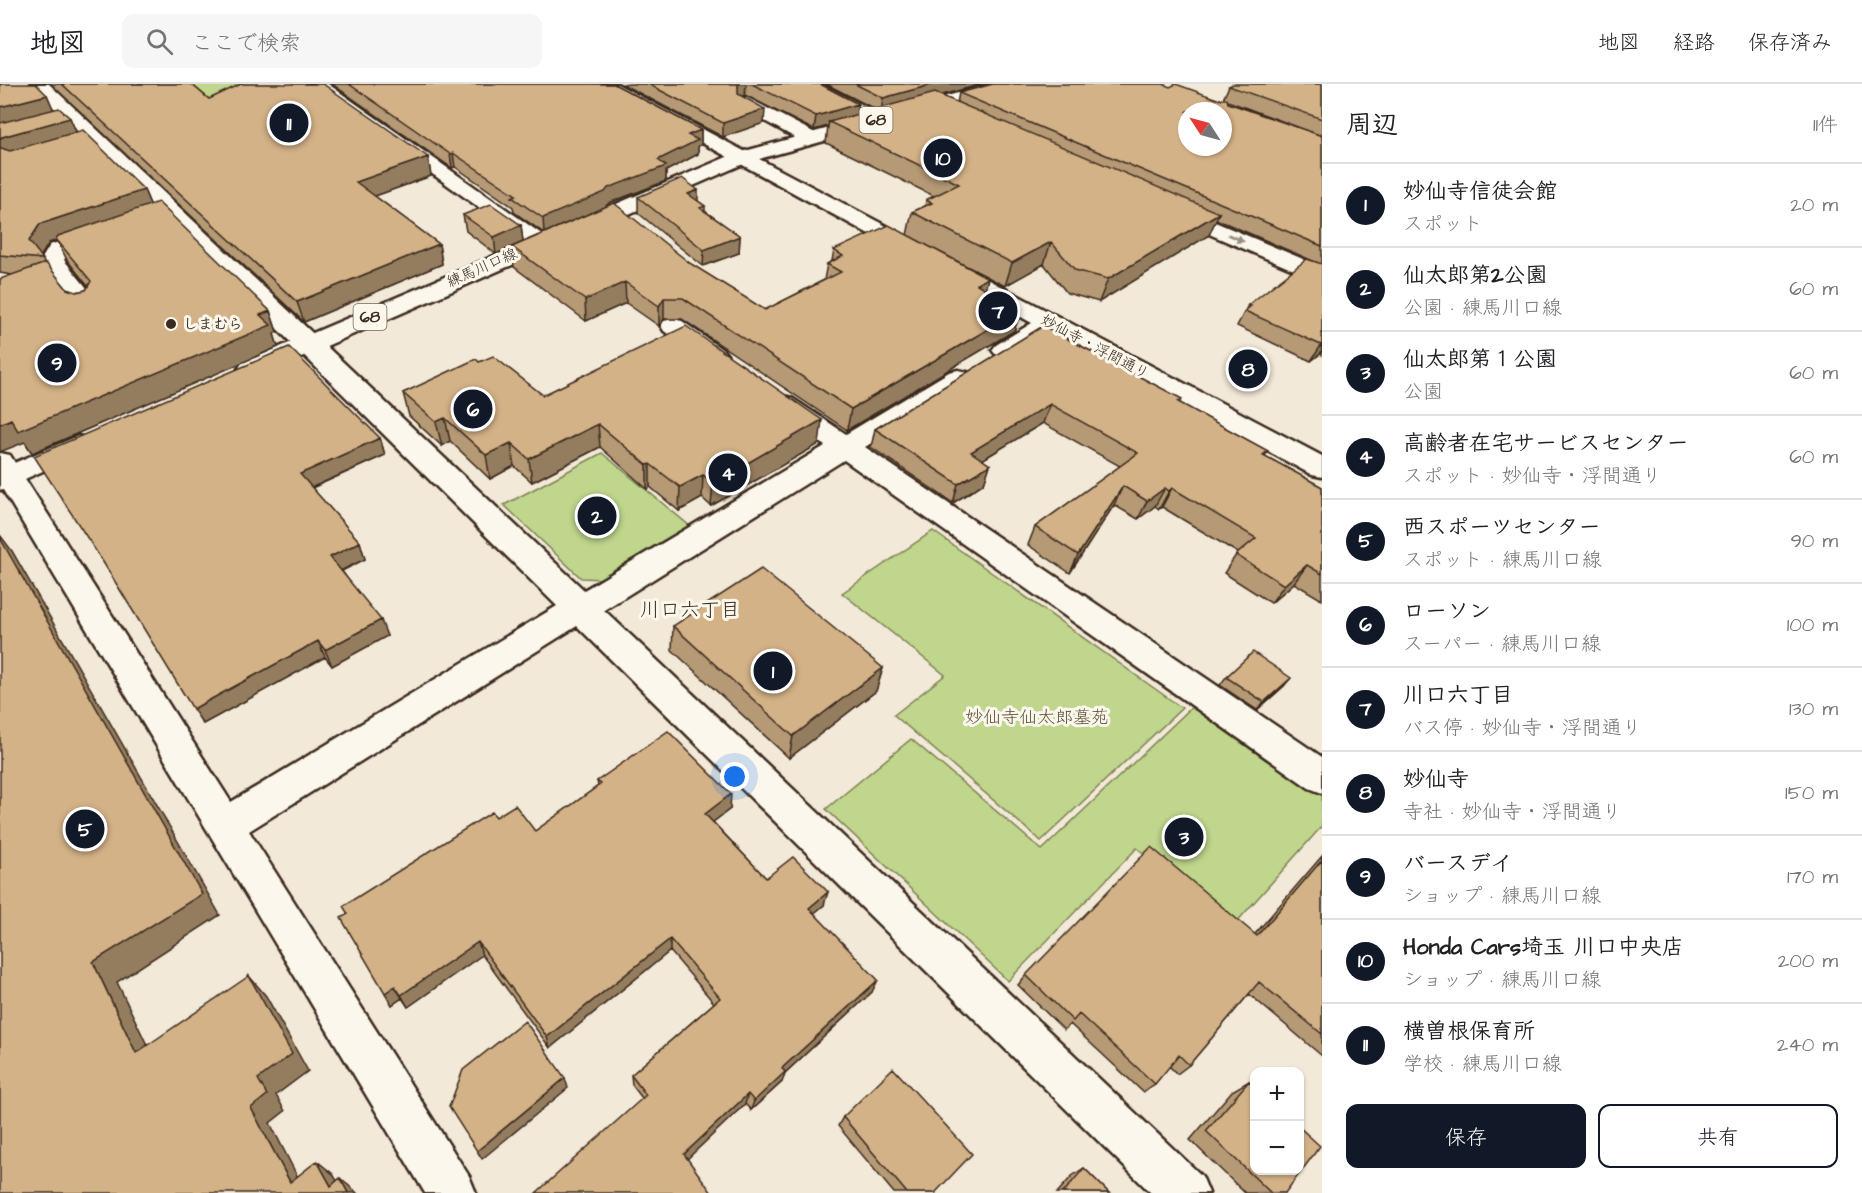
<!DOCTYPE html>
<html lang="ja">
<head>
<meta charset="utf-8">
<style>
	body { margin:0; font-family:"Architects Daughter","Klee One",sans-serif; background:#f6f6f6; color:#202124 }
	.controls { position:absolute; right:18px; bottom:18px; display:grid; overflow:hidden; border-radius:12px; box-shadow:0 2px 4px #0004 }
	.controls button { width:54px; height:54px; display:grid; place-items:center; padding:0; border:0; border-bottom:2px solid #e0e0e0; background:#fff; color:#202124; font:30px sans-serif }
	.compass { position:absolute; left:1178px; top:18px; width:54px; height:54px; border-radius:50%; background:#fff; box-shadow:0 2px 4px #0004; rotate:306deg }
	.you { position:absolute; left:735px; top:693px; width:21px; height:21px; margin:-15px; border:4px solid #fff; border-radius:50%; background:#1a73e8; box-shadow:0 0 0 9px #1a73e833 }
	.badge { display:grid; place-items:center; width:39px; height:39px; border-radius:50%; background:#111827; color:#fff; font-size:20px; font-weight:700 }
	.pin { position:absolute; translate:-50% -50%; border:3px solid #fff; box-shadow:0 2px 6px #0006 }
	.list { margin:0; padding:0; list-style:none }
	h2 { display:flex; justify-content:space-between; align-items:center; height:78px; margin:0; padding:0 24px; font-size:26px }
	h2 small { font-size:20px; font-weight:400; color:#757577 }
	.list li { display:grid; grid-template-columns:39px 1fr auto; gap:18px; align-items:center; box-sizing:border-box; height:84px; padding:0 24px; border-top:2px solid #e0e0e0 }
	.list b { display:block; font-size:22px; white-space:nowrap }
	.list p { margin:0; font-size:20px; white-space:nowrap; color:#757577 }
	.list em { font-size:20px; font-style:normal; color:#757577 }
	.actions { display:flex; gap:12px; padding:18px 24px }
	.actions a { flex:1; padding:14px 0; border:2px solid #111827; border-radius:12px; text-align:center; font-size:21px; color:#111827 }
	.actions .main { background:#111827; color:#fff }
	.icon { flex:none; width:33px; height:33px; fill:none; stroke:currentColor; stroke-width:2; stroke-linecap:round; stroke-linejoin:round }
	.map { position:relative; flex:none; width:1322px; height:1109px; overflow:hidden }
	header { display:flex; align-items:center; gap:36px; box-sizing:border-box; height:84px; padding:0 30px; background:#fff; border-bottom:2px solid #e0e0e0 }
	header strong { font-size:28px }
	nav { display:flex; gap:33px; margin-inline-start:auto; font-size:21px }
	.search { width:420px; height:54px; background:#f6f6f6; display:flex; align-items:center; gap:15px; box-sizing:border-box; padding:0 21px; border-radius:12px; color:#757577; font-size:22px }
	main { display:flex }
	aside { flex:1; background:#fff }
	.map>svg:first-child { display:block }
	.green { fill:#bfd68c; stroke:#7d8055; stroke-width:1.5 }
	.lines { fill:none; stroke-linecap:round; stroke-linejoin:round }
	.minor-casing { stroke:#3b2a1e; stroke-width:5 }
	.major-casing { stroke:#3b2a1e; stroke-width:5 }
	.minor { fill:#fbf7ec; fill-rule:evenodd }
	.major { fill:#fbf7ec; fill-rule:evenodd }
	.wall { fill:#b69974; stroke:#3b2a1e; stroke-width:1.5; fill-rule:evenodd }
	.shaded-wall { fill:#947d5e; stroke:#3b2a1e; stroke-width:1.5 }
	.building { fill:#d4b287; stroke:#3b2a1e; stroke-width:1.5; fill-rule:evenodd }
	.oneway { fill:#9b9085 }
	.poi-dot { fill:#3b2a1e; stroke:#fbf7ec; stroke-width:2 }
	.labels { text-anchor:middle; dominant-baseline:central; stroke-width:6; stroke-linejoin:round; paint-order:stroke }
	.far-street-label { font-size:15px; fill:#3b2a1e; stroke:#fbf7ec }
	.far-poi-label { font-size:15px; font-weight:bold; fill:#3b2a1e; stroke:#fbf7ec; text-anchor:start }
	.shield { fill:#fbf7ec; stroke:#75685c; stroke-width:1.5 }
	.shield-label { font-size:16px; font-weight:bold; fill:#3b2a1e }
	.park-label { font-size:18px; fill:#5c553a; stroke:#fbf7ec }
	.neighbourhood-label { font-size:20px; fill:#3b2a1e; stroke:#fbf7ec }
</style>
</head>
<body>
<header>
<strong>地図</strong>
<div class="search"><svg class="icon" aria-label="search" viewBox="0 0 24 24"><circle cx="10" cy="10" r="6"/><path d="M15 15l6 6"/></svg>ここで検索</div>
<nav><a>地図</a><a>経路</a><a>保存済み</a></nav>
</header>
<main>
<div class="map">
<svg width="1322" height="1109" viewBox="0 0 1322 1109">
	<rect width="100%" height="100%" fill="#f3e9d8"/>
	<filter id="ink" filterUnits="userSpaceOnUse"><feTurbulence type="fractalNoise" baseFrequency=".0167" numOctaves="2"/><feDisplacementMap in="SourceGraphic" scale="12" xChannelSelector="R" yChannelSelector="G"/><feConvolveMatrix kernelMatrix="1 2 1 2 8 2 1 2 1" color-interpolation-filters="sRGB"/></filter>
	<g filter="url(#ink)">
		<path class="green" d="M183,0H281L209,21Z
			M602,369L691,443L603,495L581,494L504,421Z
			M933,447L1182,624L1041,757L894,631L945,591L842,509Z
			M1193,622L1322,712V742L1234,841L1137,764L1008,897L826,725L911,655L1042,766Z"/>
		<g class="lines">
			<g class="minor-casing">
				<path id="minor" d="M30,0H49L584,506L825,362L774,326L770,320L774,314L783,312L792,314L846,350L949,288L958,286L967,288L971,294L967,300L865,363L1322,673V709L1309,704L844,376L604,526L1202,1092L1209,1109H1151L577,542L249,747L469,1092L476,1109H425L0,401V369L10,371L231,718L557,522Z
					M307,0H328L553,158L550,163H534Z
					M594,0H617L1322,372V393L1312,391L1050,249C1034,259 1016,276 996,271L992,266L996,261L1032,239Z
					M798,0H821L884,32L886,36L884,40H870Z
					M746,13L817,50L820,54L810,60L803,58L739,23L737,19L739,15Z
					M1170,119L1322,183V198L1162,130L1159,125L1162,120Z
					M103,143L111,145L114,150L111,155L67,171L64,176L100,220L96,225L88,227L80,225L41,176L50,161Z
					M673,235L682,237L723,266L727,271L723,276C701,282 681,259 664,247L661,242L664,237Z"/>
			</g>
			<g class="major-casing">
				<path id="major" d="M991,0H1020L1017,4L748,78L260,291L251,293L242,291L238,285L242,279L734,70Z
					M78,352L88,355L92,361L88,367L0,406V385Z"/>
			</g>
			<use href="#minor" class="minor"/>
			<use href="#major" class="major"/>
		</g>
		<path class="wall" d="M0,0L47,11L53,25L70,34L76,48L144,106L150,120L270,227L277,248L274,250L278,263L32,369L25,358L12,191L0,189ZM57,156L67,176L88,202L86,206L76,208L67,205L45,180L41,173L49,159Z
			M51,0H191L209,15L428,73L431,92L375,112L439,160L442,180L304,238Z
			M332,0H614L701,46V61L698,62V70L666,87V97L609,119L606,123L691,180L765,226L824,196L827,180L832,177L834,166L988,194L985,205L1021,226L1014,247L847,346L682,235H664L659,242L626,219L586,237L514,183L512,163L496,170L466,147L463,131L521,141L523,158L544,149L514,128L513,123L455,83L452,84Z
			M622,0H820L858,20L856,30L875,25L826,0H982L940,11L957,19L959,9L1170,3L1217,15H1223L1229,2L1322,0V52L1228,17V19L1322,52V271L1320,270L1311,277L1237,242L1248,221L1318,179L1216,135L1209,151L1099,218L1067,209L1044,180L1005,202L907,151L912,128L925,122L926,116L934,112L826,59L828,42L814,46L745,11L742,12L764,39L723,53Z
			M638,113L698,117L705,122V127L740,152L739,169L703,182L638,129Z
			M1043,242L1182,315L1180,319L1268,367L1265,372L1322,403V516L1294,499L1271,519L1224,489L1236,471L1238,469L1162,423L1159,425L1155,422L1138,435L1114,421L1070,489L1028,461L1035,443L1120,382L1043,339L982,376L990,381L984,399L953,419L871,363L875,345Z
			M479,278L543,311L819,360L711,422L702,414L679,427L650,403L647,405L600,363L532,398L514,382L490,395L450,357L442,362L409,332L403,309Z
			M380,354L385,371L312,404L360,458L365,475L342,487L387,552L332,582L325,573L203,640L108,485Z
			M673,542L883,584L876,607L789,674L672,566Z
			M1226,593L1284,602L1257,626L1220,601Z
			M597,697L730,725L713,738L766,794L824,821L814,829L872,908L785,989L782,998L751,1026L745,1020L642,1014L632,1001L631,991L714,919L670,867L550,964L482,871L408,923L402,914L392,921L348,830L496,733L535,747L598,702Z
			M1322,772V972L1249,910L1189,981L1177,990L1169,982L1155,1000L1143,1008L1070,940L1064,946L1018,901L1026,891L1255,850Z
			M1249,997L1285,1109H1245L1190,1056L1232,1007Z
			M843,1033L935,1109H894L838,1042Z
			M1084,1084L1109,1109H1057L1072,1092Z"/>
		<path class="shaded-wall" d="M738,0H746L745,11L737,14Z
			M934,0H982L881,28L883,14Z
			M47,11L55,29L0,44V23Z
			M858,20L856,35L829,38L828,42L814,46L816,32Z
			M765,25L764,39L723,53V39Z
			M70,34L78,52L11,71L0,64V55L2,53Z
			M701,46V61L698,62V70L666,87V97L609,119L605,123L544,149L543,134L608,104L658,76L688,51Z
			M453,69L455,83L452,84L450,70Z
			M428,73L431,92L361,117L356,98Z
			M144,106L152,125L49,159L39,175L29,157L40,140Z
			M698,106V123L688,110Z
			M1219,129L1209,151L1099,218L1108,195Z
			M521,141L523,158L496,170L494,153Z
			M740,152L739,169L703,182L704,166Z
			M1051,158L1044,180L1005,202L1012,179Z
			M439,160L442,180L304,238L297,218Z
			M988,194L983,215L977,200Z
			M625,198L626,219L586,237L585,216Z
			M664,214V235L659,242V222Z
			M1021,226L1014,247L847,346L851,325Z
			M270,227L277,248L274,250L278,263L32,369L25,358L0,368V340Z
			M1322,260V266L1320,270L1311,277Z
			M1050,320L1043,339L965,386L971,368Z
			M445,334L450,357L442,362L436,338Z
			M822,336L819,360L711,422L713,399Z
			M598,340L600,363L532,398L529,375Z
			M380,354L385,371L306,406L300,390Z
			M511,359L514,382L490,395L486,371Z
			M650,380V403L647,405V381Z
			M990,381L984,399L953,419L958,400Z
			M703,391L702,414L679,427L680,403Z
			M1123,402L1114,421L1070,489L1078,471Z
			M1165,404L1155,422L1138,435L1147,417Z
			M1172,404L1162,423L1159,425L1169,407Z
			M0,451L12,467L220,831L117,898L159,986L136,969L93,878Z
			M360,458L365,475L336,489L330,473Z
			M1307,481L1294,499L1271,519L1284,501Z
			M381,536L387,552L332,582L325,566Z
			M318,557L325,573L203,640L193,625Z
			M883,584L876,607L789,674L793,652Z
			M1291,594L1284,602L1257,626L1264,618Z
			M731,710L730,725L704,745L705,730Z
			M828,808L824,821L805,837L809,824Z
			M670,855V867L550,964L547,953Z
			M478,858L482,871L408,923L401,911Z
			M249,892L266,912L308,987L276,1011L285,1027L270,1039L306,1109L290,1098L251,1024L258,995Z
			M878,896L872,908L785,989L782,998L751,1026L754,1017L782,984Z
			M395,902L402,914L392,921L385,909Z
			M565,994L568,1004L482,1075L477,1067Z
			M748,1010L745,1020L683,1079L684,1070Z
			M317,1077L333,1090L344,1109L331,1102Z
			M340,1094L355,1107L357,1109H348Z"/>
		<path class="building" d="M0,0H36L47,11L0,23Z
			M62,0H191L209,15L241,0H323L428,73L356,98L439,160L297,218Z
			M349,0H614L701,46L688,51L698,56L658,76L666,82L608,104L605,108L543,134L512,113L516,111L453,69L450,70Z
			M648,0H738V10L765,25L723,39Z
			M752,0H820L858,20L816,32Z
			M855,0H934L883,14Z
			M993,0H1163L1170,3L1176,0L1217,15H1227L1228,19L1322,52V162L959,9ZM1187,27H1223V63H1187Z
			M1233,0H1322V35L1229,2Z
			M935,9L1219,129L1108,195L1075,186L1051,158L1012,179L912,128L932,119L926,116L959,100L829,38Z
			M59,24L70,34L2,53L0,55V39Z
			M83,46L144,106L40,140L29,157L43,175L0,171V63L1,64L10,67Z
			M682,94L698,106L688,110L705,122L700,124L740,152L704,166L638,113Z
			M158,118L270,227L260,231L271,241L18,347L11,335L0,340V195L46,179L67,205L76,208L86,206L91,197L56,155L58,152Z
			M614,119L691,180L765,226L841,188L827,180L843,172L834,166L889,141L988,194L977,200L1021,226L851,325L683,214H664L659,222L625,198L585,216L512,163Z
			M491,120L521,141L494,153L463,131Z
			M1307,175L1322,180V260L1321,261L1245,227L1251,222L1248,221Z
			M686,242L822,336L713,399L703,391L680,403L650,380L647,381L598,340L529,375L511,359L486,371L445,334L436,338L403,309L476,275L479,278L493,272L543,311Z
			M1043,242L1182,315L1178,318L1268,367L1263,371L1322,403V490L1307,481L1284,501L1236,471L1256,454L1172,404L1169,407L1165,404L1147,417L1123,402L1078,471L1035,443L1138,369L1050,320L971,368L990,381L958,400L875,345Z
			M289,263L380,354L300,390L360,458L330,473L381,536L325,566L318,557L193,625L103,478L34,372Z
			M0,454L202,810L93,878L136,969L249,892L292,970L258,995L267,1011L251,1024L290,1098L317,1077L331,1102L340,1094L348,1109H0Z
			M761,485L883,584L793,652L673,542Z
			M1253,568L1291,594L1264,618L1226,593Z
			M668,647L731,710L705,730L766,794L793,773L828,808L809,824L878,896L782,984L785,988L754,1017L748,1010L684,1070L712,1109H536L646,1011L631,991L720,914L670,855L547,953L478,858L401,911L395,902L385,909L341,834L348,830L343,822L492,728L496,733L515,721L535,747L601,700L597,697Z
			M1151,763L1257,852L1322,776V950L1259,898L1189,981L1179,971L1155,1000L1079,930L1073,937L1026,891Z
			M525,937L565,994L477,1067L449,1023L463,986Z
			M893,984L972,1070L935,1109H907L843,1033Z
			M1249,997L1254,1002V1086H1299V1043L1320,1062L1285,1109H1271L1206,1047Z
			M1084,1084L1109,1109H1063Z"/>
		<defs><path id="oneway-solid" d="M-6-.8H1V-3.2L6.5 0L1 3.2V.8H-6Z" transform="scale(1.5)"/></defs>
		<use class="oneway" href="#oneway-solid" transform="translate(1236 154) rotate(24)"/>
	</g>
	<circle class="poi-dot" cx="171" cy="240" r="6"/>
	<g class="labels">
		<g class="far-street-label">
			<text transform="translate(482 184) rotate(-24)">練馬川口線</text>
			<text transform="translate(1095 263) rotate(28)">妙仙寺・浮間通り</text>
		</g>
		<g class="far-poi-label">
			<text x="183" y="240">しまむら</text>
		</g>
		<g class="shield">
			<rect x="859.5" y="23" width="33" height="26" rx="4.5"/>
			<rect x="353.5" y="220" width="33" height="26" rx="4.5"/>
		</g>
		<g class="shield-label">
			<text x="876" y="36">68</text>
			<text x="370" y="233">68</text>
		</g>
		<g class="park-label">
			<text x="1037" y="633">妙仙寺仙太郎墓苑</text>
		</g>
		<g class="neighbourhood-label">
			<text x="690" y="526">川口六丁目</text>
		</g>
	</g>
</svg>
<div class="controls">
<button>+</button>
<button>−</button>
</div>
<svg class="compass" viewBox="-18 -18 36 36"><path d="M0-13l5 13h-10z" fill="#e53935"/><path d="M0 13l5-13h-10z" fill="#757577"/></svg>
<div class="you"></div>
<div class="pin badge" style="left:773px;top:587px">1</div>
<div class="pin badge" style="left:597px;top:432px">2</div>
<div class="pin badge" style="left:1184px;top:753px">3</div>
<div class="pin badge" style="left:728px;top:389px">4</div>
<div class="pin badge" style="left:85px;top:745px">5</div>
<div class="pin badge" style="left:473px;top:325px">6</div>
<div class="pin badge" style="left:998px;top:227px">7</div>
<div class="pin badge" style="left:1248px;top:285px">8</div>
<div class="pin badge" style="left:57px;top:279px">9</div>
<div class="pin badge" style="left:943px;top:74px">10</div>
<div class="pin badge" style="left:289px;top:39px">11</div>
</div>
<aside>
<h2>周辺<small>11件</small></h2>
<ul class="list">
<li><span class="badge">1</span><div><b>妙仙寺信徒会館</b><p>スポット</p></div><em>20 m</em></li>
<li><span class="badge">2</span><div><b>仙太郎第2公園</b><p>公園 · 練馬川口線</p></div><em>60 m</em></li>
<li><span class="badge">3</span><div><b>仙太郎第１公園</b><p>公園</p></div><em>60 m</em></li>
<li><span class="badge">4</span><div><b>高齢者在宅サービスセンター</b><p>スポット · 妙仙寺・浮間通り</p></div><em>60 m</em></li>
<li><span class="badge">5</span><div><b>西スポーツセンター</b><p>スポット · 練馬川口線</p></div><em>90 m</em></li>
<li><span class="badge">6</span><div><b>ローソン</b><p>スーパー · 練馬川口線</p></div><em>100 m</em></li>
<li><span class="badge">7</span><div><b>川口六丁目</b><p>バス停 · 妙仙寺・浮間通り</p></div><em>130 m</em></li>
<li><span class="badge">8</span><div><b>妙仙寺</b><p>寺社 · 妙仙寺・浮間通り</p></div><em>150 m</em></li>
<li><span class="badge">9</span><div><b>バースデイ</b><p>ショップ · 練馬川口線</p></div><em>170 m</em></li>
<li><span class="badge">10</span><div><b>Honda Cars埼玉 川口中央店</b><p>ショップ · 練馬川口線</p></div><em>200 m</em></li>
<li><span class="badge">11</span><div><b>横曽根保育所</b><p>学校 · 練馬川口線</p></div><em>240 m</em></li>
</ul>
<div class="actions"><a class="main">保存</a><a>共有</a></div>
</aside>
</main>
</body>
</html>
